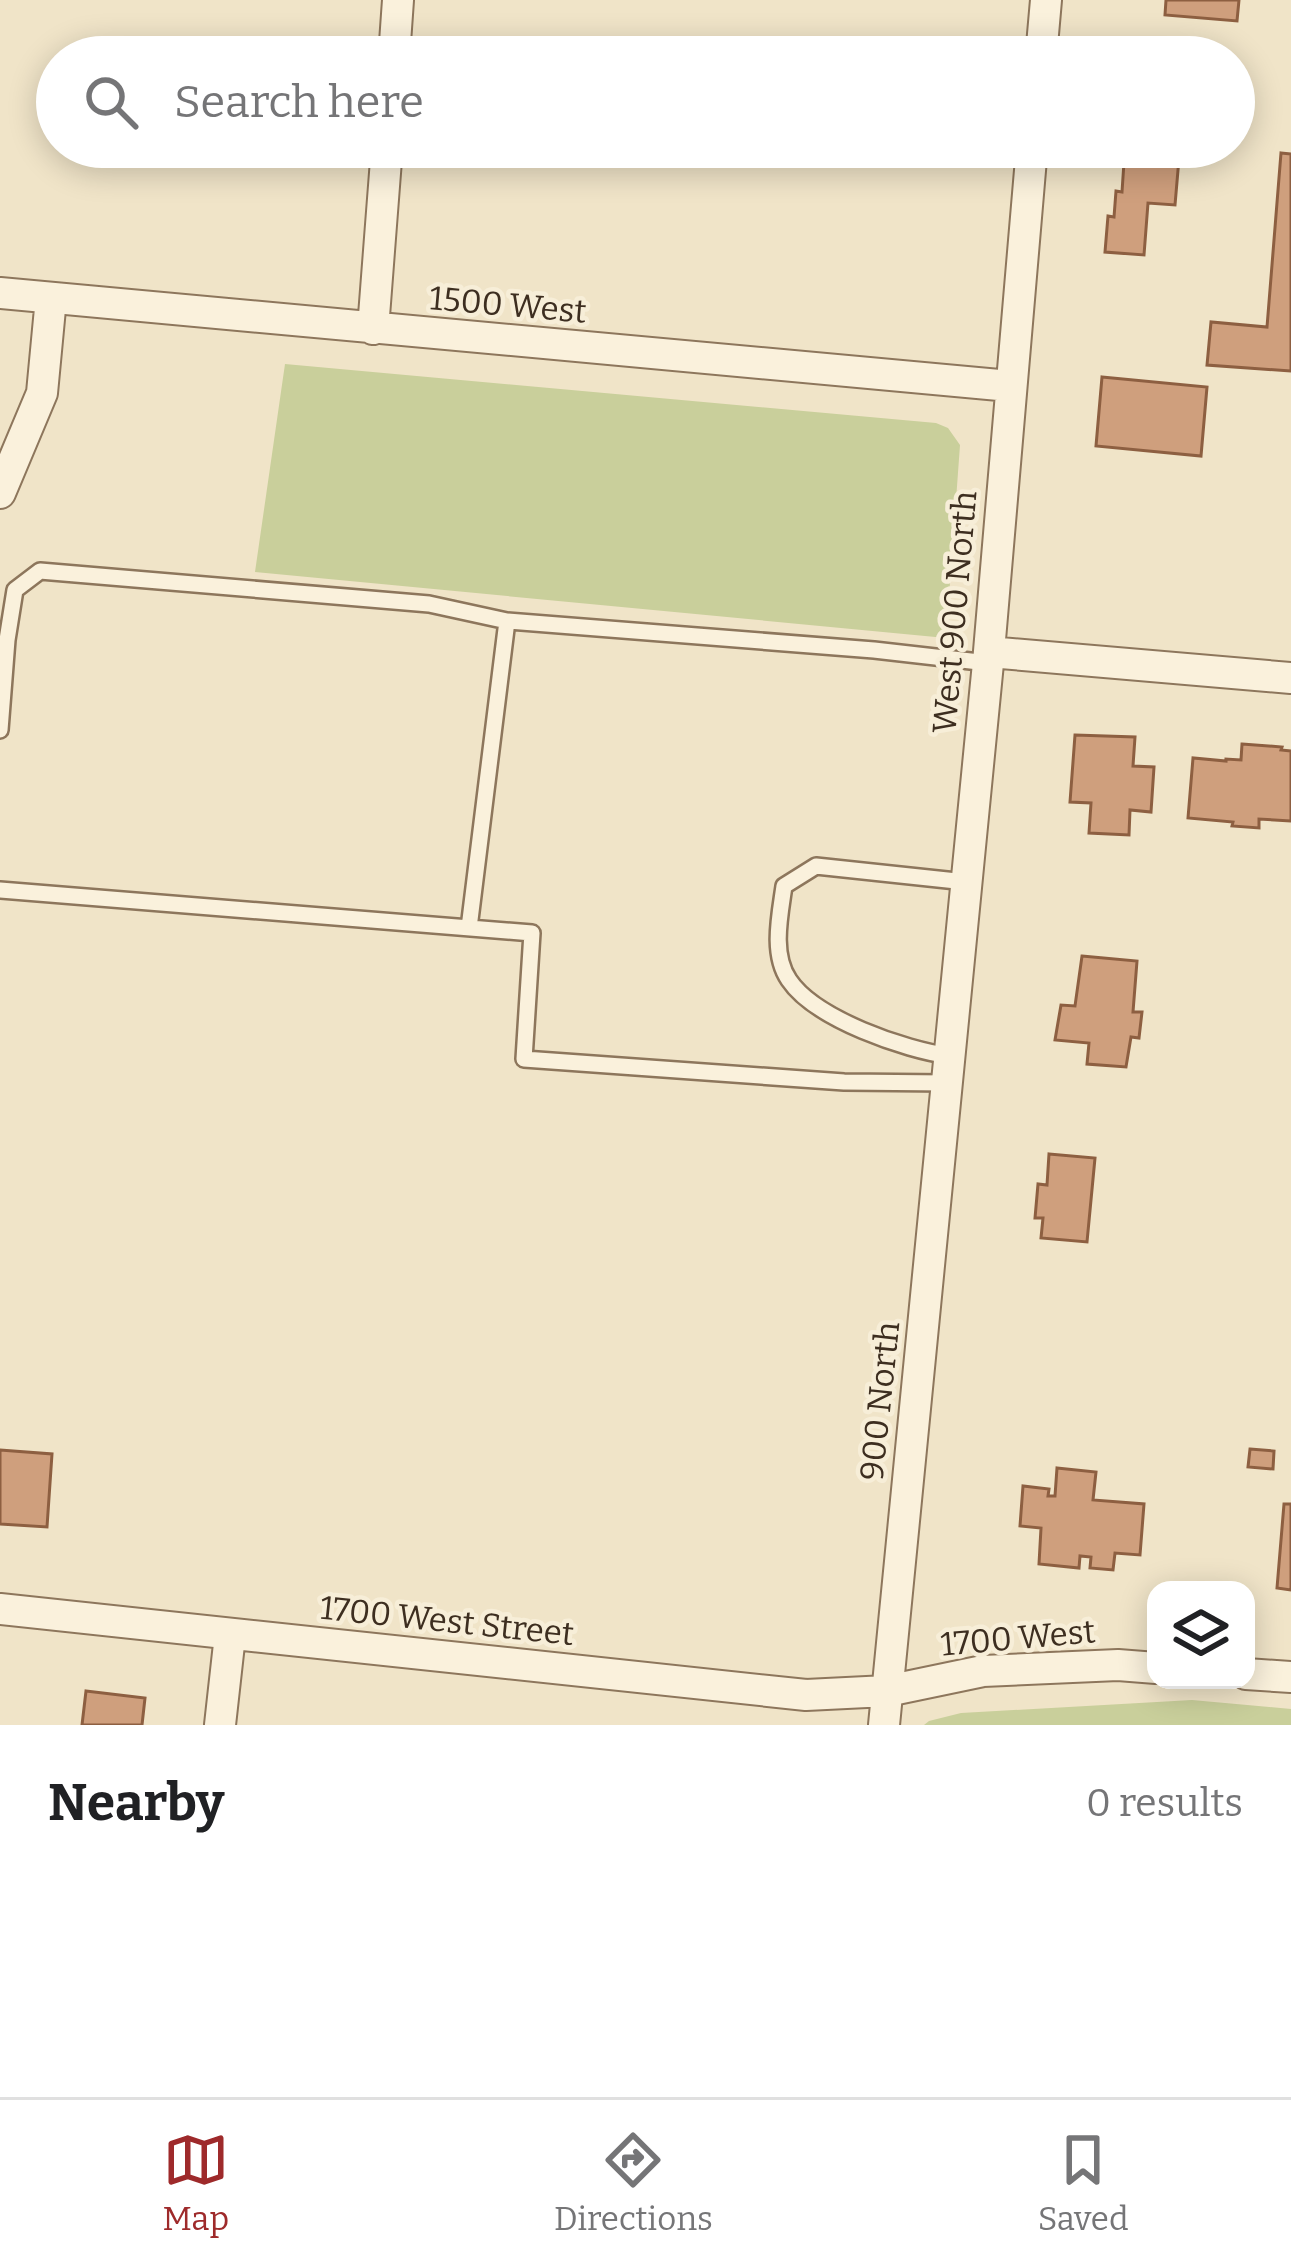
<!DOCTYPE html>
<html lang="en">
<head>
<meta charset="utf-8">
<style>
	body { margin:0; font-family:Bitter,serif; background:#f2f2f2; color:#202124 }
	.controls { position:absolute; right:36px; bottom:36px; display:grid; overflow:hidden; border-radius:24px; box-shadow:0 6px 30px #0003 }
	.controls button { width:108px; height:108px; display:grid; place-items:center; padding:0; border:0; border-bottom:3px solid #e0e0e0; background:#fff; color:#202124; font:60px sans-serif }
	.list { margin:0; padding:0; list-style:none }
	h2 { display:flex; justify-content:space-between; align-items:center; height:156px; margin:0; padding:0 48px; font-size:51px }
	h2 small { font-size:39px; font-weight:400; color:#757577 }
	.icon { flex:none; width:66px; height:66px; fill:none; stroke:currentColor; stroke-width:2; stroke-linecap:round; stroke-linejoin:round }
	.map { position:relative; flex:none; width:1291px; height:1725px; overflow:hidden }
	.search { position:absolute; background:#fff; box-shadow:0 6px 30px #0003; left:36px; right:36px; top:36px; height:132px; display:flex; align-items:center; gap:30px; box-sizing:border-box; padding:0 42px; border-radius:66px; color:#757577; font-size:45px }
	.sheet { height:372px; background:#fff }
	nav { display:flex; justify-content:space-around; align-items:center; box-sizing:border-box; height:168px; border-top:3px solid #e0e0e0; background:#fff; font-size:33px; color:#757577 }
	nav a { display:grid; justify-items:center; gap:6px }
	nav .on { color:#9e2a2b }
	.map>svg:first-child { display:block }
	.green { fill:#c9cf9b }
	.building { fill:#cf9f7d; stroke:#8d5f41; stroke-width:3 }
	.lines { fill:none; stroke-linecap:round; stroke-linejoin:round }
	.lane-casing { stroke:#8d765c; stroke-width:20 }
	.street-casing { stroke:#8d765c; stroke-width:34 }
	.lane { stroke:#faf1dc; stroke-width:15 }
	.street { stroke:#faf1dc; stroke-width:30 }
	.labels { text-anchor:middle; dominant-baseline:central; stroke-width:9; stroke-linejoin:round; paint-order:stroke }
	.street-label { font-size:33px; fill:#3d2e20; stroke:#f7eed8 }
</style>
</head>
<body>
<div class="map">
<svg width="1291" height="1725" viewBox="0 0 1291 1725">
	<rect width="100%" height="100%" fill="#f0e4c8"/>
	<path class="green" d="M285,364L936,423L948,428L960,445L946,638L255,572Z
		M1192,1700L1291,1709V1725H924L929,1721L961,1713Z"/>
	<path class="building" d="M1166,0H1239L1237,21L1165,15Z
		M1125,147H1180L1175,205L1148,203L1144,255L1105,252L1108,216L1114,217L1116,191L1122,192Z
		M1281,153L1291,154V371L1207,365L1211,322L1267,327Z
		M1102,377L1207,387L1201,456L1096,446Z
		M1075,735L1135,737L1133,766L1154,767L1151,812L1130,810L1129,835L1089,833L1091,803L1070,802Z
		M1242,744L1282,747L1281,750L1291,751V821L1259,819V828L1232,826L1233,822L1188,818L1193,758L1226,761V759L1241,760Z
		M1082,956L1137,961L1133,1012H1142L1139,1038L1131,1037L1126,1067L1087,1064L1089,1043L1055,1040L1061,1005L1075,1006Z
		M1049,1154L1095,1158L1087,1242L1041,1238L1043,1218H1035L1038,1184L1047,1185Z
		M1250,1449L1274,1451L1273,1469L1248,1467Z
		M0,1450L52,1454L47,1527L0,1524Z
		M1057,1468L1096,1472L1093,1500L1144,1504L1140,1555L1115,1553L1113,1570L1090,1568L1091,1557L1080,1556L1079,1568L1039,1564L1041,1528L1020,1526L1023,1486L1049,1489L1048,1496H1055Z
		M1284,1504H1291V1590L1277,1588Z
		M86,1691L145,1698L142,1725H82Z"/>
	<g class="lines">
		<g class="lane-casing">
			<path id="lane" d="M0,730L7,640L15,590L40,571L429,604L507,621
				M0,890L532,933L524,1059L844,1082L947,1083
				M469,928L507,621L874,650L988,663
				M950,1056C905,1050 815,1019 789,980C771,954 780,915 784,886L816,866L966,882"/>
		</g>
		<g class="street-casing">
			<path id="street" d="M394,57L398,0
				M1041,57L1046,0
				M0,293L1010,386
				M373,329L387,147
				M0,493L42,393L51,298
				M989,652L1291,678
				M0,1609L806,1695L887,1691L983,1671L1118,1665L1156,1668
				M1246,1674L1291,1677
				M220,1725L230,1635
				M884,1725L988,663L1032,147"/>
		</g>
		<use href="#lane" class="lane"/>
		<use href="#street" class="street"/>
	</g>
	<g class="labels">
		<g class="street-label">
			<text transform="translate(508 305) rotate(5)">1500 West</text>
			<text transform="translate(955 612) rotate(-85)">West 900 North</text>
			<text transform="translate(880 1401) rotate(-84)">900 North</text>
			<text transform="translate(447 1621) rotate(6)">1700 West Street</text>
			<text transform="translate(1018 1638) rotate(-5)">1700 West</text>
		</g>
	</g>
</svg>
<div class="controls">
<button><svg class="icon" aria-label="layers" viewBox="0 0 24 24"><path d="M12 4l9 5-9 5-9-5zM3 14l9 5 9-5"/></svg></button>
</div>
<div class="search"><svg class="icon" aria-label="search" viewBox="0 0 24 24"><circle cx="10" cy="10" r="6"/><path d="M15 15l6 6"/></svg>Search here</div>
</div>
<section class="sheet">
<h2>Nearby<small>0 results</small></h2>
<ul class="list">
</ul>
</section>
<nav>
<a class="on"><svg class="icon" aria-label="map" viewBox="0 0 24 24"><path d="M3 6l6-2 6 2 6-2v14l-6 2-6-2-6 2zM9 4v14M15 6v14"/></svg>Map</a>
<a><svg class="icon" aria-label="directions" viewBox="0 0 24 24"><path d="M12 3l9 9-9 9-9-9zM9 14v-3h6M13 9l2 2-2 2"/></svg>Directions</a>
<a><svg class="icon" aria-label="saved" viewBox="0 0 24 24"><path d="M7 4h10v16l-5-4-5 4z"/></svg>Saved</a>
</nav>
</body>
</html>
